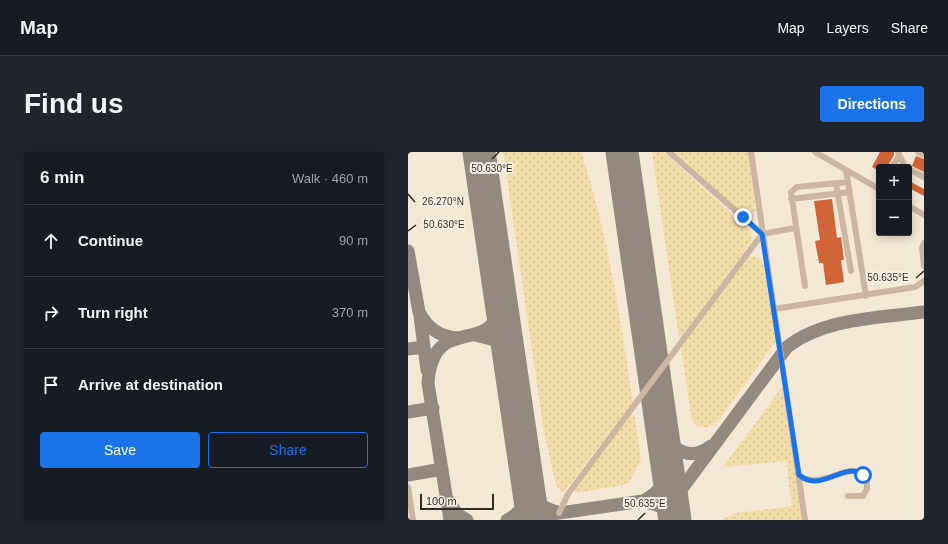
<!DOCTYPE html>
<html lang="en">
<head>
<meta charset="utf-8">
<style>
	body { margin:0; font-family:Arial,sans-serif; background:#20242c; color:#f1f3f6 }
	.controls { position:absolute; right:12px; top:12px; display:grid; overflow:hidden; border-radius:4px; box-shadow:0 2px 10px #0003 }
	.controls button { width:36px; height:36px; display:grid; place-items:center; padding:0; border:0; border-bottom:1px solid #363941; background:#171b24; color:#f1f3f6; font:20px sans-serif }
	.scale { position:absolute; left:12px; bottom:10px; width:74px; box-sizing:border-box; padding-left:4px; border:2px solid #352b25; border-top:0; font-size:11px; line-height:14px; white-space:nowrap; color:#352b25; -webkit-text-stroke:3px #faf0e2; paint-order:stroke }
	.stop { position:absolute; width:12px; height:12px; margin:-9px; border:3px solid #1a73e8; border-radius:50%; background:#fff }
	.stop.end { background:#1a73e8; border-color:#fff; box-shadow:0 1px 4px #0008 }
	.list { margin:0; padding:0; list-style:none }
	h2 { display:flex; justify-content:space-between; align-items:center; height:52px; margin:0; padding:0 16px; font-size:17px }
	h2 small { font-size:13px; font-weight:400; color:#9ea1a6 }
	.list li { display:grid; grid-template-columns:26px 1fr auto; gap:12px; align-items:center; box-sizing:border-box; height:72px; padding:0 16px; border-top:1px solid #363941 }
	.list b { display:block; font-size:15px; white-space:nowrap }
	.list em { font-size:13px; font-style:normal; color:#9ea1a6 }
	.actions { display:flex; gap:8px; padding:12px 16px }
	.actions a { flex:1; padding:9px 0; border:1px solid #1a73e8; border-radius:4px; text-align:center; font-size:14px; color:#1a73e8 }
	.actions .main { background:#1a73e8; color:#fff }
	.icon { flex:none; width:22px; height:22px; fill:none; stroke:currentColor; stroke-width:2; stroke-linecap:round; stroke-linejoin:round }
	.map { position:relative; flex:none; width:516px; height:368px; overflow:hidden; border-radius:4px }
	header { display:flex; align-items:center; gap:24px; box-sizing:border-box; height:56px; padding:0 20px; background:#171b24; border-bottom:1px solid #363941 }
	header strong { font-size:19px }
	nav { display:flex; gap:22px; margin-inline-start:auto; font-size:14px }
	.intro { display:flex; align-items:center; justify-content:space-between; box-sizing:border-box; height:96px; padding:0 24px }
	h1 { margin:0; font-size:28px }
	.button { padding:10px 18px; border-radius:4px; background:#1a73e8; color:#fff; font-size:14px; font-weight:700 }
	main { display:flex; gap:24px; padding:0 24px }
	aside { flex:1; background:#171b24; border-radius:4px; box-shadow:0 2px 10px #0003 }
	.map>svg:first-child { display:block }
	.sand { fill:url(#sand-dots) }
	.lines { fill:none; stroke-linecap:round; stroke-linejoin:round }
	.taxiway { stroke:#94897e; stroke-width:13 }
	.runway { stroke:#94897e; stroke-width:33 }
	.building { fill:#d06436 }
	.minor { stroke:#cbb7a1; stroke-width:6 }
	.route { stroke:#1a73e8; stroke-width:5 }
	.ticks { fill:none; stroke:#352b25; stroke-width:1.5 }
	.ticks-label { font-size:10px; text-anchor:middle; fill:#352b25; stroke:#faf0e2; stroke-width:4; stroke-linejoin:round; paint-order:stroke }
</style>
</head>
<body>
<header>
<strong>Map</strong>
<nav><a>Map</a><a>Layers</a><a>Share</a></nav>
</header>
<div class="intro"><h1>Find us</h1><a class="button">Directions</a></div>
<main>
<aside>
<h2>6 min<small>Walk · 460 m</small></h2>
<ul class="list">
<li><svg class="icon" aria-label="ahead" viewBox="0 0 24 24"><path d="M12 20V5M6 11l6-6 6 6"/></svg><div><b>Continue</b></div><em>90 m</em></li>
<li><svg class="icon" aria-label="right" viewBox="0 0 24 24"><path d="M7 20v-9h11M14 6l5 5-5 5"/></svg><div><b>Turn right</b></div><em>370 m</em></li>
<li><svg class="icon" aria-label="arrive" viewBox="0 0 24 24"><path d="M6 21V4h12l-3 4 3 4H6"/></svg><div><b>Arrive at destination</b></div></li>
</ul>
<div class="actions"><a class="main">Save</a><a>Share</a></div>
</aside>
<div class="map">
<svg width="516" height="368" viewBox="0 0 516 368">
	<defs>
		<pattern id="sand-dots" width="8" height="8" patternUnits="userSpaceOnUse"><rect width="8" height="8" fill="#f2dda8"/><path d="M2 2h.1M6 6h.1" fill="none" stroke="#d0be90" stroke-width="1.8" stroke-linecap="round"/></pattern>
	</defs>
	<rect width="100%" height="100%" fill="#f3e7d6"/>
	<path class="sand" d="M95,0H173C200,81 212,166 225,250L156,340L150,336L147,329L136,280Z
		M244,0H255L341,77L344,84L343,90L274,185H271Z
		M264,0H340L348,59L341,64H337Z
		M345,104L351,106L356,111L368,189L311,268C300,278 288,279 283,264L273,196L338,108Z
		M374,235L394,368H313L328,361L384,354L378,309L315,315Z
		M223,262L227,264L233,308L222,329L216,333L167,341V337Z"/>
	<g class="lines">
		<path class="taxiway" d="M205,0L222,58
			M0,99L11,160C20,177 31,184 49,186
			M12,164L19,218
			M67,183L87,188L100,203
			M0,197L16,195
			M0,260L25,256
			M254,279C266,299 282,310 303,294
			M0,323L34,317
			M119,337C126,350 136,357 150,360
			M40,348L49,362L59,368
			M235,349L255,355L267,368
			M266,359L269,344L275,335L379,195C416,166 471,166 516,160
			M42,368L20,231C25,158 85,208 93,150
			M99,368C111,362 120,352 119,337
			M103,368L235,349C251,341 257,332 260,315"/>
		<path class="runway" d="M71,0L125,368
			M214,0L267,368"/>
	</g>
	<path class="building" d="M472,0H486V3L479,15H471V19L464,15Z
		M508,4L516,7V20L504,14Z
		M501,29L516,37V44L501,36Z
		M424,47L429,86L433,85L436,108H433L436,130L418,133L415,111H411L407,89L412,88L406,49Z"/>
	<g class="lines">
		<path class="minor" d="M261,0L354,82
			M343,0L397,368
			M407,0L471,37
			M490,0L497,15
			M510,0L516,3
			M484,15L491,4
			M501,17L516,25
			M438,18L458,144
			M428,32L443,119
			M383,47L442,40
			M501,54L516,63
			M516,91L514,96L516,114
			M397,134L383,40L389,35L440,30
			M366,157L507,135L516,129
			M391,323C414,341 446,303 459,328V337L455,344H440
			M0,335L5,368
			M151,361L160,342L354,82L387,76"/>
	</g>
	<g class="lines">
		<path class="route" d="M335,65L354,82L391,323C414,342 436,308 455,323"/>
	</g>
	<path class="ticks" d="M84,7L91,0M0,42L7,50M0,79L8,73M508,126L516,119M230,368L237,361"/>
	<g class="ticks-label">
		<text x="84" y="20">50.630°E</text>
		<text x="35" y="53">26.270°N</text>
		<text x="36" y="76">50.630°E</text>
		<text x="480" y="129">50.635°E</text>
		<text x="237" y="355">50.635°E</text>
	</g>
</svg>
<div class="controls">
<button>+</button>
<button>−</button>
</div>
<div class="scale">100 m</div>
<div class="stop" style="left:455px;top:323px"></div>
<div class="stop end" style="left:335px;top:65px"></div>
</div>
</main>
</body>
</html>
